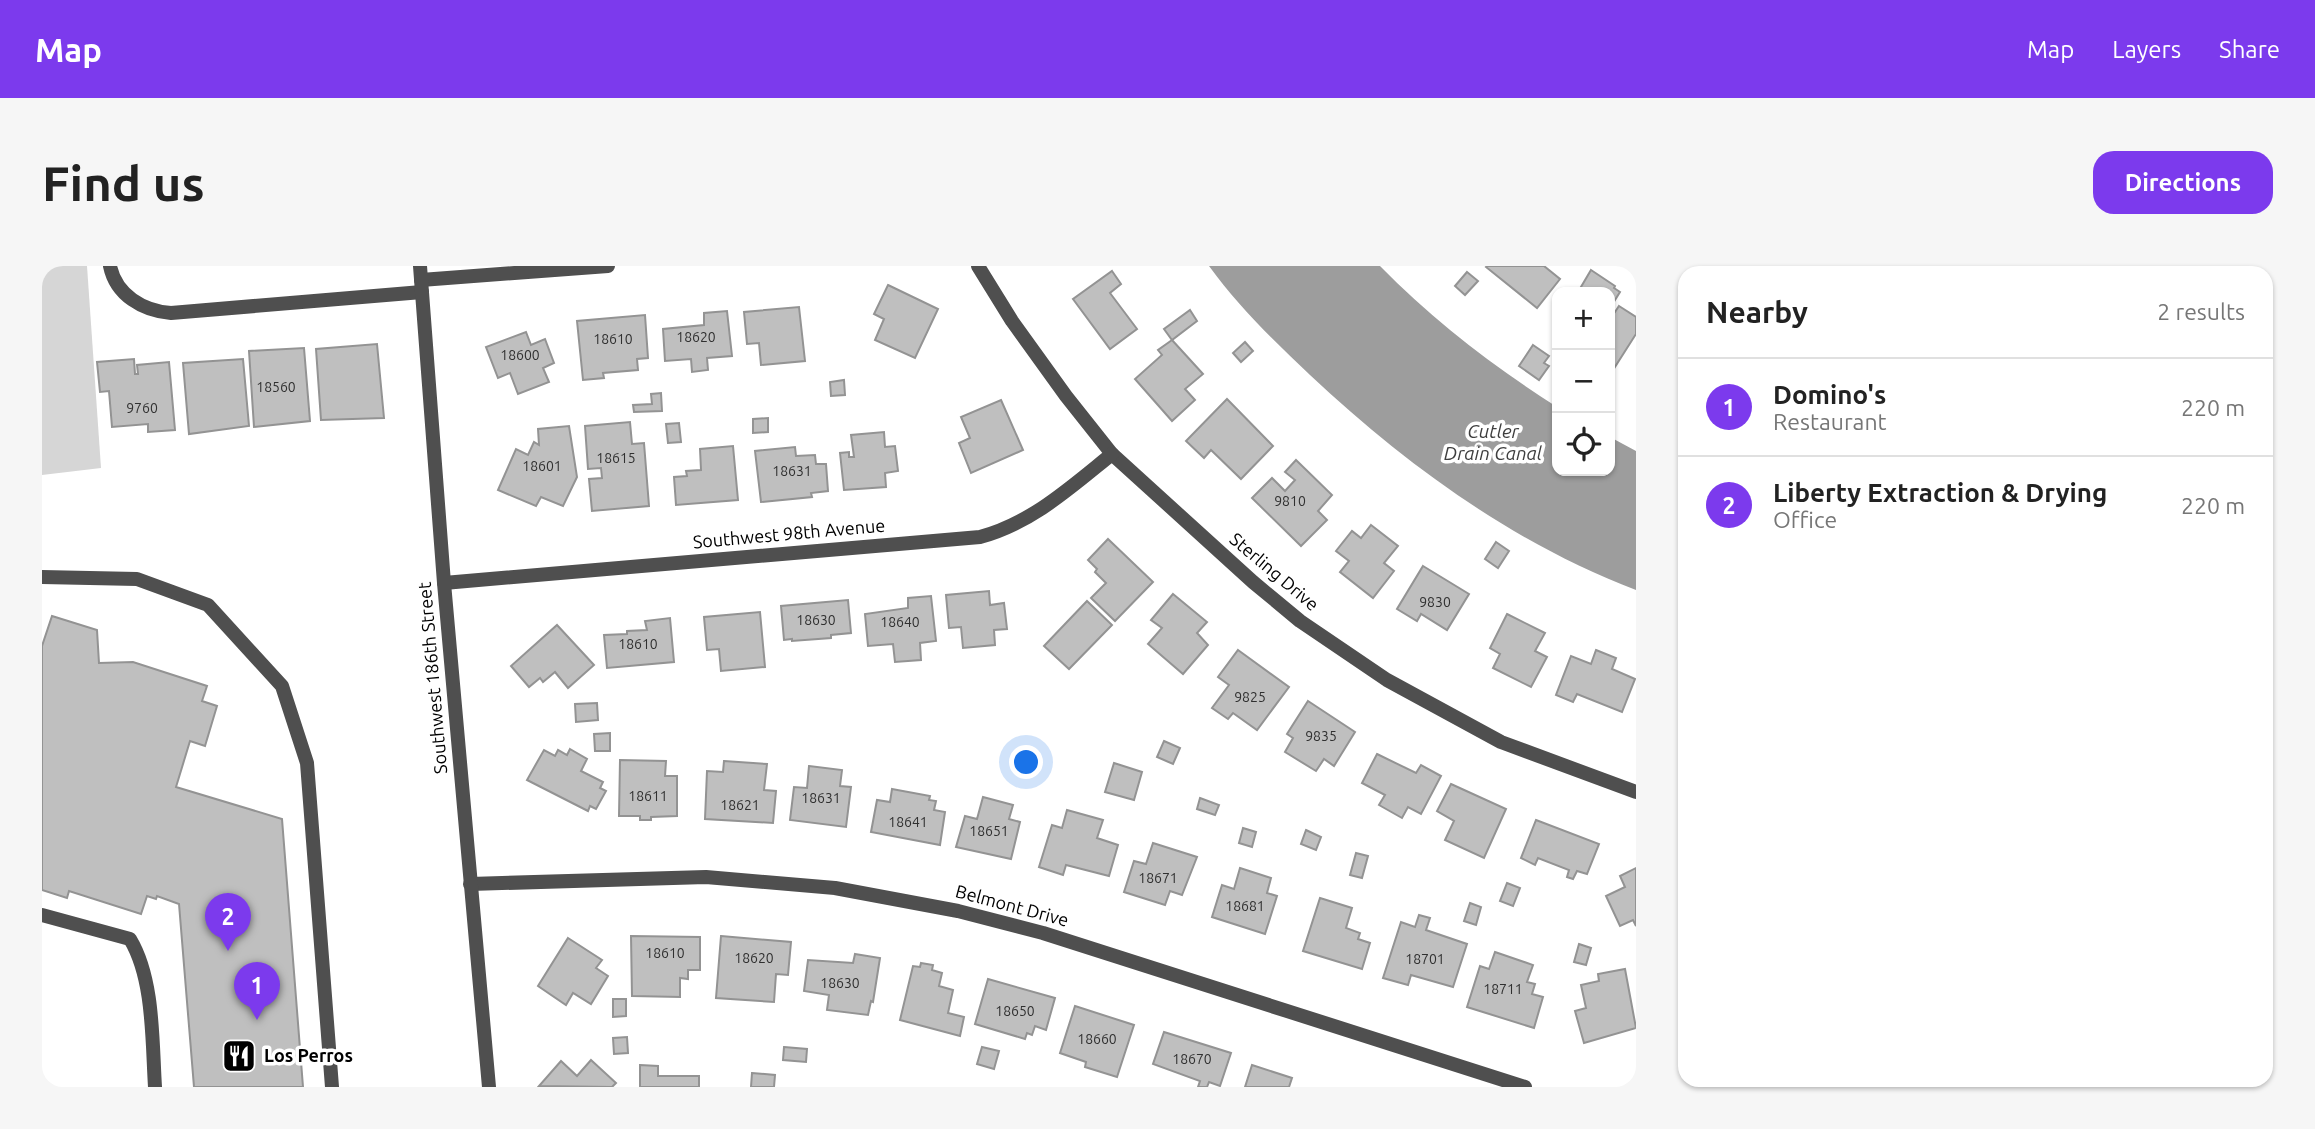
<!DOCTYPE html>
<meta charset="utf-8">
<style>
body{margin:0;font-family:Ubuntu,sans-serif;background:#f6f6f6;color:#222}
.controls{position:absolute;right:21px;top:21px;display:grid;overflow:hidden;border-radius:14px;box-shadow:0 2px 5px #0004}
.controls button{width:63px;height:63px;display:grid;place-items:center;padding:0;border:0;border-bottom:2px solid #e0e0e0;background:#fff;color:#222;font:35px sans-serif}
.you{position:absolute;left:985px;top:497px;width:24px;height:24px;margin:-18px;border:5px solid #fff;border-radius:50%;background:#1a73e8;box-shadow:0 0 0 10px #1a73e833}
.badge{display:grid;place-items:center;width:46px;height:46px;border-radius:50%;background:#7c3aed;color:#fff;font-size:23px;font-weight:700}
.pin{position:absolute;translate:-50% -58px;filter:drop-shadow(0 2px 4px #0008)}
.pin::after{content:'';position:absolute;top:37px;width:24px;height:21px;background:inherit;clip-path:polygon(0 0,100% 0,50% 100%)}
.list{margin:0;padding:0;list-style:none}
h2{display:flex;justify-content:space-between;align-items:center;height:91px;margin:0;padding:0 28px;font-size:30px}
h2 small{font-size:23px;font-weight:400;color:#767676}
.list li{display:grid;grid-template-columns:46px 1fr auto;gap:21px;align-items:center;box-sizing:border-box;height:98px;padding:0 28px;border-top:2px solid #e0e0e0}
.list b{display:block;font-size:26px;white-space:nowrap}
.list p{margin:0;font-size:23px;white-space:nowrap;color:#767676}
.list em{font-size:23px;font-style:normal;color:#767676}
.icon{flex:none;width:38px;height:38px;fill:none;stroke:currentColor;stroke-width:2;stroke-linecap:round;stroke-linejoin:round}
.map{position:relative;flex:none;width:1594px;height:821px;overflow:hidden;border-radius:21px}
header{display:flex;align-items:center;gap:42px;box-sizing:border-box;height:98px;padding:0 35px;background:#7c3aed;color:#fff}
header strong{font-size:33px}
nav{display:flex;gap:38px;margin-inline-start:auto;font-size:24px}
.intro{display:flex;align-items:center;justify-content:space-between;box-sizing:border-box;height:168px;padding:0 42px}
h1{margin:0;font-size:49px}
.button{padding:18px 32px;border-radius:21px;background:#7c3aed;color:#fff;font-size:24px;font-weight:700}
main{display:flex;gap:42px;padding:0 42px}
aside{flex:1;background:#fff;border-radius:21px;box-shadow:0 2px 5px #0004}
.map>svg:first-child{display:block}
.green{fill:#d6d6d6}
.water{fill:#9d9d9d}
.building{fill:#bfbfbf;stroke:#939393;stroke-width:2}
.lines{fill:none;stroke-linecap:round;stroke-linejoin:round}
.service{stroke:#4f4f4f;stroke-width:14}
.minor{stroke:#4f4f4f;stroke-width:14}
.tertiary{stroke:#4f4f4f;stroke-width:14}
.labels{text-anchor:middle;stroke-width:7;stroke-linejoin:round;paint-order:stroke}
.number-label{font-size:14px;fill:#303030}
.street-label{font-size:18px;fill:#000;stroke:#fff}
.poi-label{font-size:18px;font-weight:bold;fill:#000;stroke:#fff;text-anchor:start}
.water-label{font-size:19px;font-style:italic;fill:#3e3e3e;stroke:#fff}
</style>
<header>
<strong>Map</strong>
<nav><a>Map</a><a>Layers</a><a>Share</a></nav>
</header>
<div class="intro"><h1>Find us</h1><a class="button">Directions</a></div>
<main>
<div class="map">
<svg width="1594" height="821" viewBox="0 0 1594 821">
<rect width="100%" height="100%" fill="#fff"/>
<polygon class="green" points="0,0 45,0 59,202 0,209"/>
<path class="water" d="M1167,0h171c54,55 113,100 177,141v64h53v-34l26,14v139c-123,-47 -230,-125 -326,-215 -36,-34 -72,-69 -101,-109z"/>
<g class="building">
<polygon points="1445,0 1502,0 1518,13 1495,42 1444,1"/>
<polygon points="1549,4 1573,20 1572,22 1578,26 1568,42 1568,26 1536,26"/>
<polygon points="1070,5 1079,18 1068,27 1095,63 1068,83 1031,33"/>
<polygon points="1425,6 1436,15 1423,29 1413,20"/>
<polygon points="846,19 896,43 873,92 833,74 842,53 832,48"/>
<polygon points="1577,40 1594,51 1594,68 1571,104 1568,102 1568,43 1573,46"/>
<polygon points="757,41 763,95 719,99 717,77 705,78 702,46"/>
<polygon points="1148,44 1155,55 1130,74 1122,63"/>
<polygon points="685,45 690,90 665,92 666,104 650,106 649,93 623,95 621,63 662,59 662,47"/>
<polygon points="603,49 606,92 595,93 596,104 561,107 562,112 541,114 535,55"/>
<polygon points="484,66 489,79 503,73 512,97 501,102 507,116 476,128 468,107 456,112 444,81"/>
<polygon points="1130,74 1161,108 1143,123 1153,134 1130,155 1093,113 1120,89 1116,84"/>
<polygon points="1203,76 1211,85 1199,96 1191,87"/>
<polygon points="335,78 342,152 279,154 274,83"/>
<polygon points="1491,79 1507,90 1502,97 1507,100 1497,114 1477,100"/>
<polygon points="262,82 268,155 212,161 207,85"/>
<polygon points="92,93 93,108 96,108 95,99 127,96 133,164 106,166 106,158 70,161 67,125 58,126 55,96"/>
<polygon points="201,93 207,160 147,168 141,97"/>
<polygon points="802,114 803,129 789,130 788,116"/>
<polygon points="619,127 620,145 592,146 591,139 610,138 609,128"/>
<polygon points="1185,133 1231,180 1199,213 1169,184 1162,192 1144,175"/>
<polygon points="959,134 981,184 929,207 917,177 928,172 919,151"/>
<polygon points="726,152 726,166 711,167 711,153"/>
<polygon points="588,156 590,178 602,177 607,240 550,245 547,213 560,212 559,202 546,203 543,160"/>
<polygon points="637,157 639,176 626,177 624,158"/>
<polygon points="527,160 535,211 521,240 499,231 494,240 456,224 474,183 486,189 492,176 497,179 496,163"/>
<polygon points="842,166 843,181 853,180 856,205 843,207 844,221 802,224 798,187 807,186 807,191 812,191 809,169"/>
<polygon points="691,180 696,234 634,239 632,211 645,210 644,205 659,204 658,183"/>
<polygon points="753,181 754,190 773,189 774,198 784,198 786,225 769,227 770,231 719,236 713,185"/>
<polygon points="1254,194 1290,229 1276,245 1285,254 1259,280 1210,232 1230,212 1243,225 1253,214 1243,206"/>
<polygon points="1329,259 1356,280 1342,297 1352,305 1331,332 1298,306 1307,295 1294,285 1310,265 1319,272"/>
<polygon points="1066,273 1111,316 1073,355 1049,332 1064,317 1053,306 1055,303 1046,294"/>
<polygon points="1454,276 1467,285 1456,302 1443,293"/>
<polygon points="1381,300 1427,328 1405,364 1379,348 1375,355 1355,343"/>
<polygon points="947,325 948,339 962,337 965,363 952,364 953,379 921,382 919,361 907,362 904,329"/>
<polygon points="1131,328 1165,356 1155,367 1166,379 1141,408 1106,378 1120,362 1109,354"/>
<polygon points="889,330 894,375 878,377 879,394 853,396 851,378 826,380 823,348 866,342 866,332"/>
<polygon points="806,334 809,367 789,369 789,372 750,375 750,373 742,374 739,340"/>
<polygon points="1045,335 1070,359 1027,403 1002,380"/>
<polygon points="718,346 723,401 679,405 677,383 665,384 662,351"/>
<polygon points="1465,348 1503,367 1493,385 1505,391 1489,421 1451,402 1458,388 1448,382"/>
<polygon points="10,350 55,364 57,397 91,396 165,420 160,435 175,440 163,480 148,475 134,521 240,553 261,821 152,821 137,638 115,630 114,633 105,630 99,648 27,625 25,632 0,624 0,380"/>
<polygon points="628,352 632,396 565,402 562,369 585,368 585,365 605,364 603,355"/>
<polygon points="515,359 552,399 526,422 513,406 501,416 498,412 487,421 469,400"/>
<polygon points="1196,384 1247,421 1215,464 1191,447 1186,453 1170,442 1187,419 1176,411"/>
<polygon points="1554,384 1574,392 1570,403 1593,413 1580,446 1535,428 1531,436 1514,429 1529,390 1549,398"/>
<polygon points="1266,435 1313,466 1292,500 1282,493 1274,505 1243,486 1251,472 1245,468"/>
<polygon points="555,437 556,454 534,456 533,438"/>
<polygon points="568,467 568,485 553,485 552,468"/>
<polygon points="1122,475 1138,482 1131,498 1115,491"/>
<polygon points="528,483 545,493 539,505 561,516 558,522 564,525 554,543 548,540 546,545 485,514 502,484 513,490 516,484 525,489"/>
<polygon points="1335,488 1374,507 1379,499 1399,510 1379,548 1366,541 1360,552 1337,539 1343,529 1320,517"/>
<polygon points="578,494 624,495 623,510 635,510 635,550 609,551 609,554 598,554 598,550 577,550"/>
<polygon points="682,495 725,498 722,524 734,525 731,557 663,553 665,505 681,506"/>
<polygon points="1072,497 1100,506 1092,534 1063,526"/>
<polygon points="767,500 800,504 798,520 809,521 804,561 748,554 752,521 765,522"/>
<polygon points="1409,518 1464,543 1442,592 1403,574 1412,555 1395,545"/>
<polygon points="850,523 888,530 887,534 894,535 892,544 903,546 898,579 829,566 835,534 848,536"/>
<polygon points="941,531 971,539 967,553 978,556 969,593 914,581 923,550 935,553"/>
<polygon points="1158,532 1177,539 1173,549 1155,543"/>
<polygon points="1025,544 1061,554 1055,572 1076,579 1067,610 1024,599 1021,609 997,601 1010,559 1020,562"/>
<polygon points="1494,554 1557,578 1545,608 1535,605 1531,613 1525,611 1527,604 1496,592 1493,599 1479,592"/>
<polygon points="1201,562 1214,566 1210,581 1197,577"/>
<polygon points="1264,564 1279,571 1274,584 1259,578"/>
<polygon points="1111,577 1155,591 1140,629 1128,625 1123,639 1082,626 1092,595 1104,598"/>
<polygon points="1314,587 1326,590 1320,612 1308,609"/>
<polygon points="1198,602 1229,612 1225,627 1235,630 1223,668 1170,651 1180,619 1192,623"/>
<polygon points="1594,602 1594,660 1591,654 1578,660 1564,630 1583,621 1578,610"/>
<polygon points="1465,617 1478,622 1471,640 1458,635"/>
<polygon points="1278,632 1310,642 1304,662 1318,667 1316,673 1328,677 1320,703 1261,685"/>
<polygon points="1428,637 1439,641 1434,659 1422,655"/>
<polygon points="1377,649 1388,652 1384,664 1425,678 1411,721 1369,709 1366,719 1341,712 1359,656 1373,661"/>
<polygon points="589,670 658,671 658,704 646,704 646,713 638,712 638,731 590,730"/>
<polygon points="679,670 749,676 746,709 734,708 732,736 674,732"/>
<polygon points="526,672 560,694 554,702 566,710 549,738 531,727 524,739 496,720"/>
<polygon points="1537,678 1549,682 1544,699 1532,696"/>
<polygon points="1453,686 1491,699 1485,716 1493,718 1490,728 1501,731 1492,762 1425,741 1438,700 1447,703"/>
<polygon points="813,688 838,692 831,736 829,735 826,749 785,744 787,729 762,725 766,694 811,697"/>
<polygon points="879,697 891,699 890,704 900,707 897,720 911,724 906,747 922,751 918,770 858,754 871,700 878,701"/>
<polygon points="1583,703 1594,762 1542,777 1533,745 1544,742 1539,719 1557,715 1556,708"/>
<polygon points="946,713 1013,732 1004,764 993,760 990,769 985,767 983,773 933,758"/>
<polygon points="571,733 584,733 584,750 571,751"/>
<polygon points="1033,740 1092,759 1075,811 1043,801 1044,796 1018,787"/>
<polygon points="1122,766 1189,787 1178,820 1167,816 1165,821 1156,821 1158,815 1111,798"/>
<polygon points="585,771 586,787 572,788 571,772"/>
<polygon points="742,781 765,783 764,796 741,794"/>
<polygon points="940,781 957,785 952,803 935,798"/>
<polygon points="549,794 574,817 570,821 497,820 519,795 535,810"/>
<polygon points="598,799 616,800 616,810 657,810 657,821 598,821"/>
<polygon points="1210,799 1250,812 1247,821 1203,821"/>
<polygon points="710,807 733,809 732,821 709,821"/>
</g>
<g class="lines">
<g class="service">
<polyline points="0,311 95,313 166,339 240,420 265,497 290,821"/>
<path d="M0,649l88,24c24,40 22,101 25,148"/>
</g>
<g class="minor">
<path d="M68,0c6,29 33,45 61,47l251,-21"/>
<polyline points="936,0 970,55 1024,130 1070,188 1211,316 1258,355 1345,414 1459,476 1594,526"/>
<polyline points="379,14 566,0"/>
<path d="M402,317l536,-46c52,-14 91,-50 132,-83"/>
<polyline points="428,618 664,611 793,622 916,645 1001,667 1483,821"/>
</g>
<polyline class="tertiary" points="378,0 402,317 447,821"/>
</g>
<defs>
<symbol id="restaurant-square" viewBox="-11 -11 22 22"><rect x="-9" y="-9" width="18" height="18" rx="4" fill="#000" stroke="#fff"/><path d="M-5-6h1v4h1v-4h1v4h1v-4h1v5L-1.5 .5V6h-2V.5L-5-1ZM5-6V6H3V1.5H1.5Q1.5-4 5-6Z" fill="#fff"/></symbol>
</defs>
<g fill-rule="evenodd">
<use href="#restaurant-square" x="178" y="771" width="38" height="38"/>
</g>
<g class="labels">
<g class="number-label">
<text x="654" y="76">18620</text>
<text x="571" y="78">18610</text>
<text x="478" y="94">18600</text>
<text x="234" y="126">18560</text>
<text x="100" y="147">9760</text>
<text x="574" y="197">18615</text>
<text x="500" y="205">18601</text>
<text x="750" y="210">18631</text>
<text x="1248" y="240">9810</text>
<text x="1393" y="341">9830</text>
<text x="774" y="359">18630</text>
<text x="858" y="361">18640</text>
<text x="596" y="383">18610</text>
<text x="1208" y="436">9825</text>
<text x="1279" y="475">9835</text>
<text x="606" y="535">18611</text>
<text x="779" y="537">18631</text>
<text x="698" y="544">18621</text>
<text x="866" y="561">18641</text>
<text x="947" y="570">18651</text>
<text x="1116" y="617">18671</text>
<text x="1203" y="645">18681</text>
<text x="623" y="692">18610</text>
<text x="712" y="697">18620</text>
<text x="1383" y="698">18701</text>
<text x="798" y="722">18630</text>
<text x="1461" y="728">18711</text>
<text x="973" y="750">18650</text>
<text x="1055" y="778">18660</text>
<text x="1150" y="798">18670</text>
</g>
<g class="street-label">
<text transform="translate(747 268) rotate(-5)" y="6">Southwest 98th Avenue</text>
<text transform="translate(1232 306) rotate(40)" y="6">Sterling Drive</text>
<text transform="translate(391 412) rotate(-95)" y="6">Southwest 186th Street</text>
<text transform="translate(970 640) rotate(15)" y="6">Belmont Drive</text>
</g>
<g class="poi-label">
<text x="222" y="796">Los Perros</text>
</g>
<g class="water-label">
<text x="1451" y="172">Cutler<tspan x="1451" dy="22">Drain Canal</tspan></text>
</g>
</g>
</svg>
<div class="controls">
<button>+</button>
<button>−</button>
<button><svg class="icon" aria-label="locate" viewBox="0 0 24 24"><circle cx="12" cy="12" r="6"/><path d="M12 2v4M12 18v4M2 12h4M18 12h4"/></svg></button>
</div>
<div class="you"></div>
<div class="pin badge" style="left:215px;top:754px">1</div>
<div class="pin badge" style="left:186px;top:685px">2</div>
</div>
<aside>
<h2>Nearby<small>2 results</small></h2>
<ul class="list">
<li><span class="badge">1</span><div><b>Domino's</b><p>Restaurant</p></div><em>220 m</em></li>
<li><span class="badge">2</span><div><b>Liberty Extraction &amp; Drying</b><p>Office</p></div><em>220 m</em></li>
</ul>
</aside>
</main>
